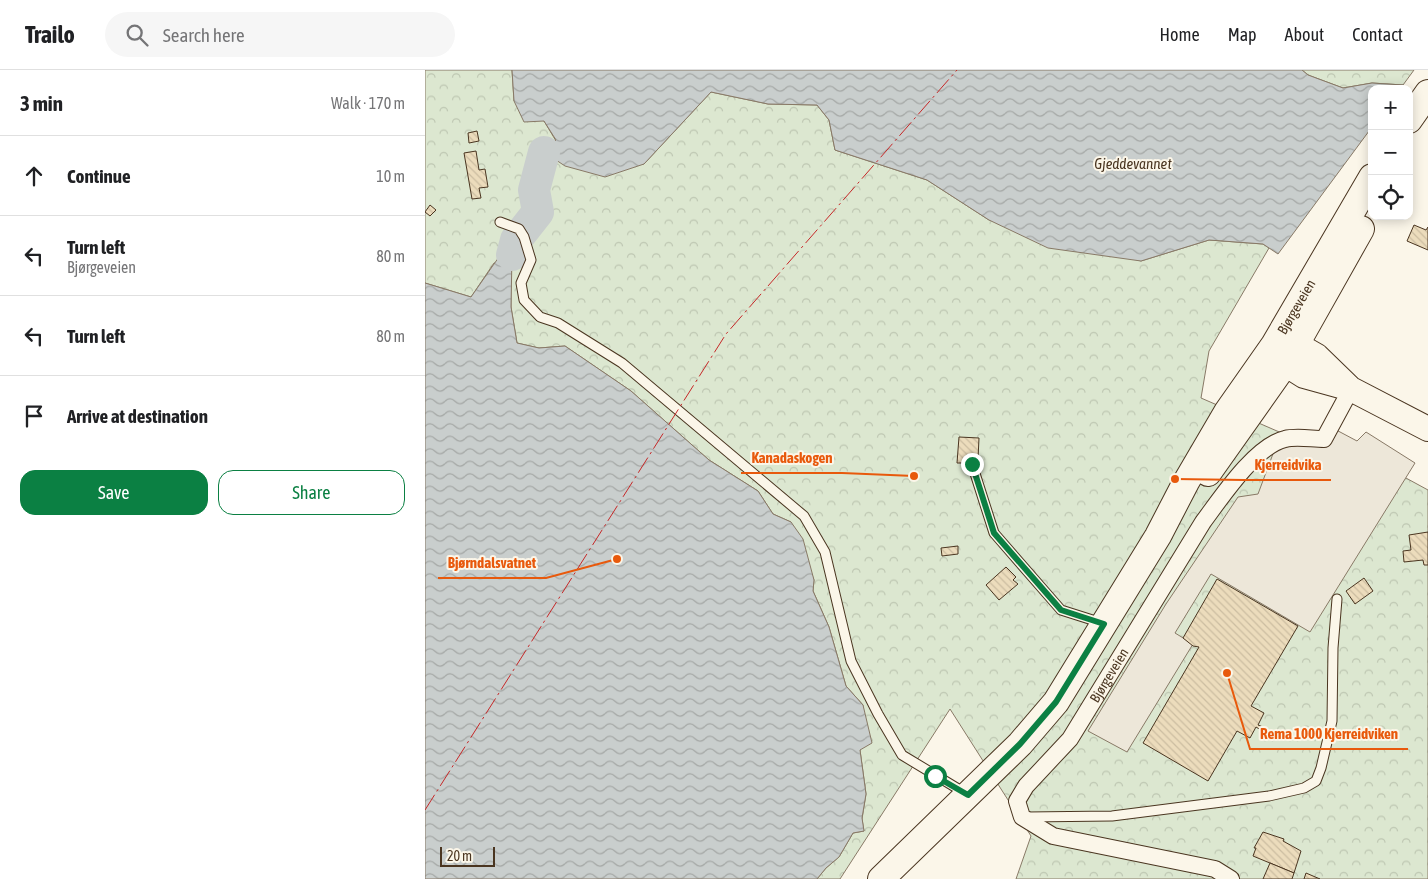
<!DOCTYPE html>
<meta charset="utf-8">
<style>
body{margin:0;font-family:"Asap Condensed",sans-serif;background:#f6f6f6;color:#202124}
.controls{position:absolute;right:15px;top:15px;display:grid;overflow:hidden;border-radius:10px;box-shadow:0 2px 12px #0003}
.controls button{width:45px;height:45px;display:grid;place-items:center;padding:0;border:0;border-bottom:1px solid #e0e0e0;background:#fff;color:#202124;font:25px sans-serif}
.scale{position:absolute;left:15px;bottom:12px;width:55px;box-sizing:border-box;padding-left:5px;border:2px solid #4a3520;border-top:0;font-size:14px;line-height:18px;white-space:nowrap;color:#4a3520;-webkit-text-stroke:4px #fbf6e9;paint-order:stroke}
.stop{position:absolute;width:15px;height:15px;margin:-11px;border:4px solid #0b8043;border-radius:50%;background:#fff}
.stop.end{background:#0b8043;border-color:#fff;box-shadow:0 1px 5px #0008}
.list{margin:0;padding:0;list-style:none}
h2{display:flex;justify-content:space-between;align-items:center;height:65px;margin:0;padding:0 20px;font-size:21px}
h2 small{font-size:16px;font-weight:400;color:#757577}
.list li{display:grid;grid-template-columns:32px 1fr auto;gap:15px;align-items:center;box-sizing:border-box;height:80px;padding:0 20px;border-top:1px solid #e0e0e0}
.list b{display:block;font-size:19px;white-space:nowrap}
.list p{margin:0;font-size:16px;white-space:nowrap;color:#757577}
.list em{font-size:16px;font-style:normal;color:#757577}
.actions{display:flex;gap:10px;padding:15px 20px}
.actions a{flex:1;padding:11px 0;border:1px solid #0b8043;border-radius:15px;text-align:center;font-size:18px;color:#0b8043}
.actions .main{background:#0b8043;color:#fff}
.icon{flex:none;width:28px;height:28px;fill:none;stroke:currentColor;stroke-width:2;stroke-linecap:round;stroke-linejoin:round}
.map{position:relative;flex:none;width:1003px;height:809px;overflow:hidden}
header{display:flex;align-items:center;gap:30px;box-sizing:border-box;height:70px;padding:0 25px;background:#fff;border-bottom:1px solid #e0e0e0}
header strong{font-size:24px}
nav{display:flex;gap:28px;margin-inline-start:auto;font-size:18px}
.search{width:350px;height:45px;background:#f6f6f6;display:flex;align-items:center;gap:12px;box-sizing:border-box;padding:0 18px;border-radius:28px;color:#757577;font-size:19px}
main{display:flex}
aside{flex:1;background:#fff}
.map>svg:first-child{display:block}
.forest{fill:url(#forest-crowns);stroke:#887966}
.parking{fill:#ede7d9;stroke:#887966}
.water{fill:url(#water-waves);stroke:#887966}
.lines{fill:none;stroke-linecap:round;stroke-linejoin:round}
.river{stroke:#c9cecd;stroke-width:32}
.building{fill:url(#building-back-hatch);stroke:#4a3520}
.lane-casing{stroke:#4a3520;stroke-width:11}
.street-casing{stroke:#4a3520;stroke-width:18}
.secondary-casing{stroke:#4a3520;stroke-width:26}
.primary-casing{stroke:#4a3520;stroke-width:28}
.lane{stroke:#fbf6e9;stroke-width:9}
.street{stroke:#fbf6e9;stroke-width:16}
.secondary{stroke:#fbf6e9;stroke-width:24}
.primary{stroke:#fbf6e9;stroke-width:26}
.power{stroke:#c62828;stroke-width:1;stroke-dasharray:18 4 2.5 4;stroke-linecap:butt}
.route{stroke:#0b8043;stroke-width:6}
.labels{text-anchor:middle;stroke-width:4;stroke-linejoin:round;paint-order:stroke}
.street-label{font-size:14px;fill:#4a3520;stroke:#fbf6e9}
.water-label{font-size:15px;font-style:italic;fill:#4a3520;stroke:#fbf6e9}
.leader{fill:none;stroke:#e8590c;stroke-width:2}
.callout-dot{fill:#e8590c;stroke:#fbf6e9;stroke-width:2}
.callout-label{font-size:15px;text-anchor:middle;font-weight:bold;fill:#e8590c;stroke:#fbf6e9;stroke-width:4;stroke-linejoin:round;paint-order:stroke}
</style>
<header>
<strong>Trailo</strong>
<div class="search"><svg class="icon" aria-label="search" viewBox="0 0 24 24"><circle cx="10" cy="10" r="6"/><path d="M15 15l6 6"/></svg>Search here</div>
<nav><a>Home</a><a>Map</a><a>About</a><a>Contact</a></nav>
</header>
<main>
<aside>
<h2>3 min<small>Walk · 170 m</small></h2>
<ul class="list">
<li><svg class="icon" aria-label="ahead" viewBox="0 0 24 24"><path d="M12 20V5M6 11l6-6 6 6"/></svg><div><b>Continue</b></div><em>10 m</em></li>
<li><svg class="icon" aria-label="left" viewBox="0 0 24 24"><path d="M17 20v-9H6M10 6l-5 5 5 5"/></svg><div><b>Turn left</b><p>Bjørgeveien</p></div><em>80 m</em></li>
<li><svg class="icon" aria-label="left" viewBox="0 0 24 24"><path d="M17 20v-9H6M10 6l-5 5 5 5"/></svg><div><b>Turn left</b></div><em>80 m</em></li>
<li><svg class="icon" aria-label="arrive" viewBox="0 0 24 24"><path d="M6 21V4h12l-3 4 3 4H6"/></svg><div><b>Arrive at destination</b></div></li>
</ul>
<div class="actions"><a class="main">Save</a><a>Share</a></div>
</aside>
<div class="map">
<svg width="1003" height="809" viewBox="0 0 1003 809">
<defs>
<pattern id="forest-crowns" width="20" height="18" patternUnits="userSpaceOnUse" patternTransform="scale(1.25)"><rect width="20" height="18" fill="#dce7d0"/><path d="M2 6a3 3 0 1 1 6 0M12 15a3 3 0 1 1 6 0" fill="none" stroke="#bec7b2"/></pattern>
<pattern id="water-waves" width="16" height="10" patternUnits="userSpaceOnUse" patternTransform="scale(1.25)"><rect width="16" height="10" fill="#c9cecd"/><path d="M0 5q4-4 8 0t8 0" fill="none" stroke="#a5a8a6"/></pattern>
<pattern id="building-back-hatch" width="6" height="6" patternUnits="userSpaceOnUse" patternTransform="scale(1.25)"><rect width="6" height="6" fill="#ecdcbc"/><path d="M-1 5l2 2M0 0l6 6M5-1l2 2" fill="none" stroke="#ccbda1"/></pattern>
</defs>
<rect width="100%" height="100%" fill="#fbf6e9"/>
<g class="forest">
<polygon points="0,0 87,0 89,31 119,51 131,71 120,82 219,94 286,22 343,34 392,35 404,50 410,80 502,110 564,150 716,191 784,170 838,174 844,178 784,281 776,328 898,381 946,389 1003,420 1003,809 591,809 606,766 525,639 415,809 392,809 401,798 414,787 428,763 439,761 437,749 441,724 435,680 438,635 421,616 404,557 388,521 389,510 366,452 348,444 333,421 284,390 206,321 140,276 114,278 92,273 86,237 86,191 69,193 46,227 0,213"/>
<polygon points="877,0 989,0 978,15 947,13 918,18 883,5"/>
</g>
<polygon class="parking" points="900,354 932,371 941,362 990,393 885,562 786,504 750,563 768,574 702,682 663,661 741,534 813,427 833,424 852,373 888,366"/>
<g class="water">
<polygon points="87,0 877,0 883,5 918,18 947,13 978,15 975,19 947,19 947,57 853,184 838,174 784,170 716,191 623,178 564,150 502,110 410,80 404,50 392,35 343,34 286,22 219,94 180,107 140,96 119,82 131,70 119,51 99,52 89,31"/>
<polygon points="76,184 87,185 86,237 92,273 114,278 140,276 206,321 284,390 333,421 348,444 366,452 378,469 389,510 388,521 404,557 421,616 438,635 447,673 435,680 441,724 437,748 439,761 428,763 414,787 401,798 392,809 0,809 0,213 46,227"/>
</g>
<g class="lines">
<polyline class="river" points="87,185 91,170 113,142 109,120 119,82"/>
</g>
<g class="building">
<polygon points="52,61 54,71 44,73 43,63"/>
<polygon points="51,81 54,100 60,99 63,117 54,118 56,128 47,129 39,83"/>
<polygon points="5,135 11,140 5,146 0,142"/>
<polygon points="989,155 1001,160 1003,157 1003,180 982,171"/>
<polygon points="534,367 554,368 553,389 541,388 540,393 532,393"/>
<polygon points="1003,462 1003,495 999,495 998,490 979,492 978,481 986,480 984,465"/>
<polygon points="533,476 533,484 517,486 516,478"/>
<polygon points="581,497 591,507 588,510 593,514 574,530 561,515"/>
<polygon points="939,508 948,521 930,534 921,521"/>
<polygon points="792,509 873,556 826,636 839,643 833,655 838,657 836,660 831,657 825,668 812,661 783,711 718,673 774,577 768,576 758,568"/>
<polygon points="838,762 859,769 858,771 876,781 869,803 828,786 831,778 829,778"/>
<polygon points="845,793 869,803 867,809 838,809"/>
<polygon points="881,803 895,809 879,809"/>
</g>
<g class="lines">
<defs>
<g id="lane">
<polyline points="75,152 94,159 99,167 106,190 96,213 99,230 115,247 133,253 197,293 379,446 400,482 426,591 453,644 477,685 540,723"/>
<polyline points="547,394 569,463 636,540 677,553"/>
<polyline points="602,747 687,746 844,726 879,718 891,711 896,698 907,651 908,578 912,529"/>
</g>
<g id="street">
<path id="s1" d="M806,809l-16,-10 -162,-33 -31,-19 -5,-16 9,-15 44,-47 133,-217c18,-24 52,-76 82,-83 11,-3 27,0 39,0l27,-50"/>
</g>
<polyline id="secondary" points="926,319 879,306 860,294 849,275 871,274 892,286 926,319 1003,359"/>
<g id="primary">
<polyline points="984,50 1003,23"/>
<polyline points="783,403 860,294 936,159"/>
<path id="s2" d="M456,809l139,-135 36,-42 102,-166 28,-54 41,-70 47,-67 98,-168"/>
</g>
</defs>
<use href="#lane" class="lane-casing"/>
<use href="#street" class="street-casing"/>
<use href="#secondary" class="secondary-casing"/>
<use href="#primary" class="primary-casing"/>
<use href="#lane" class="lane"/>
<use href="#street" class="street"/>
<use href="#secondary" class="secondary"/>
<use href="#primary" class="primary"/>
<polyline class="power" points="0,740 301,264 532,0"/>
</g>
<g class="lines">
<polyline class="route" points="510,706 543,725 595,674 631,632 679,554 636,540 569,463 547,394"/>
</g>
<g class="labels">
<g class="street-label">
<text dy="5" stroke="none"><textPath href="#s2" startOffset="712">Bjørgeveien</textPath></text>
<text dy="5" stroke="none"><textPath href="#s1" startOffset="394">Bjørgeveien</textPath></text>
</g>
<g class="water-label">
<text x="708" y="99">Gjeddevannet</text>
</g>
</g>
<path class="leader" d="M489 406L417 403H316M750 409L819 410H906M192 489L121 508H13M802 603L825 679H983"/>
<g class="callout-dot">
<circle cx="489" cy="406" r="5"/>
<circle cx="750" cy="409" r="5"/>
<circle cx="192" cy="489" r="5"/>
<circle cx="802" cy="603" r="5"/>
</g>
<g class="callout-label">
<text x="367" y="393">Kanadaskogen</text>
<text x="863" y="400">Kjerreidvika</text>
<text x="67" y="498">Bjørndalsvatnet</text>
<text x="904" y="669">Rema 1000 Kjerreidviken</text>
</g>
</svg>
<div class="controls">
<button>+</button>
<button>−</button>
<button><svg class="icon" aria-label="locate" viewBox="0 0 24 24"><circle cx="12" cy="12" r="6"/><path d="M12 2v4M12 18v4M2 12h4M18 12h4"/></svg></button>
</div>
<div class="scale">20 m</div>
<div class="stop" style="left:510px;top:706px"></div>
<div class="stop end" style="left:547px;top:394px"></div>
</div>
</main>
